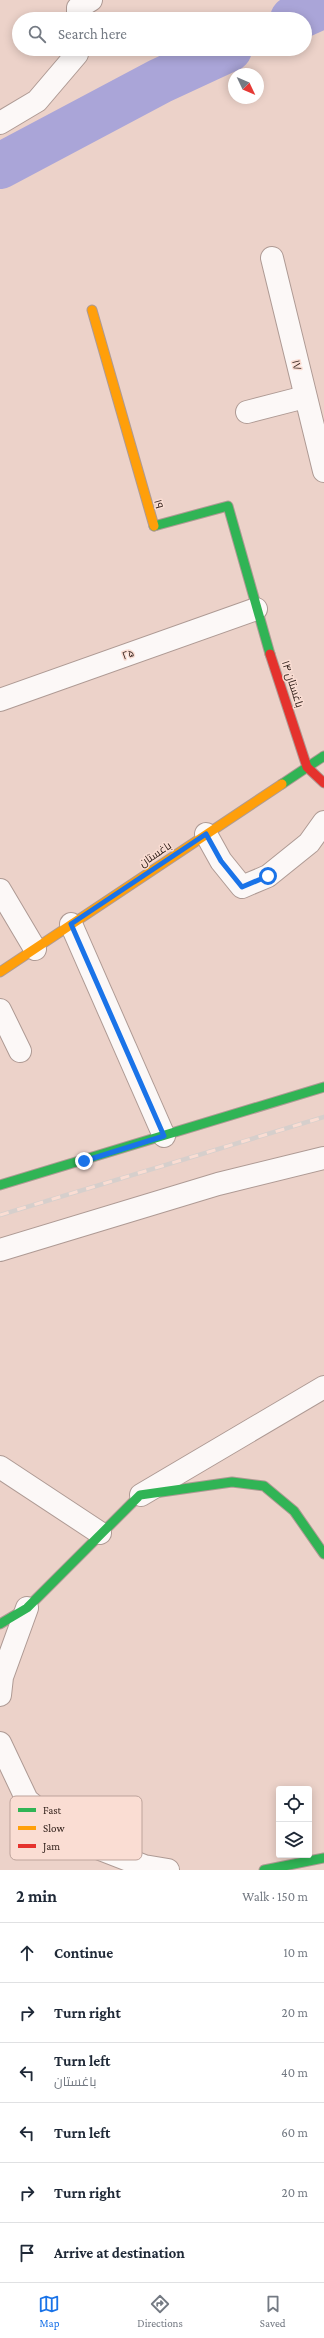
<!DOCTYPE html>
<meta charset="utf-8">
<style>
body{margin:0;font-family:"Crimson Pro",Cairo,serif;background:#f6f6f7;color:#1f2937}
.controls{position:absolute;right:12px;bottom:12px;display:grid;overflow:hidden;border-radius:4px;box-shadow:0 2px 10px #0003}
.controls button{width:36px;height:36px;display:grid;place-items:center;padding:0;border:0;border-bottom:1px solid #e0e1e3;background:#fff;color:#1f2937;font:20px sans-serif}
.compass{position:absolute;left:228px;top:68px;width:36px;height:36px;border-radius:50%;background:#fff;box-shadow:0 2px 10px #0003;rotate:134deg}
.stop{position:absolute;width:12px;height:12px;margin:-9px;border:3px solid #1a73e8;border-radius:50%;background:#fff}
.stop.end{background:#1a73e8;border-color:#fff;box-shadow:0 1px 4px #0008}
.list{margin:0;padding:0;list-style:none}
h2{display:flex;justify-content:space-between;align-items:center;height:52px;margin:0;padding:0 16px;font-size:17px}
h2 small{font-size:13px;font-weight:400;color:#747a83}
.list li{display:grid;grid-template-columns:26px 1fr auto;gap:12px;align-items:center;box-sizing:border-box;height:60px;padding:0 16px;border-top:1px solid #e0e1e3}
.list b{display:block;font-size:15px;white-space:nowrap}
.list p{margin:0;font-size:13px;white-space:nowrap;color:#747a83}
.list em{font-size:13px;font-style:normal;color:#747a83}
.icon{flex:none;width:22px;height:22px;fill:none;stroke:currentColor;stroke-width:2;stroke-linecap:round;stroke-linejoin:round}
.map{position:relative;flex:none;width:324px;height:1870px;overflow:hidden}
.search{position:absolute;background:#fff;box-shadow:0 2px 10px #0003;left:12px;right:12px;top:12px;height:44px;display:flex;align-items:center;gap:10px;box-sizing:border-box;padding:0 14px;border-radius:22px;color:#747a83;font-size:15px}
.sheet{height:412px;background:#fff}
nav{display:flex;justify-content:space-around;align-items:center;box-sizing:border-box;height:56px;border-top:1px solid #e0e1e3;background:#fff;font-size:11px;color:#747a83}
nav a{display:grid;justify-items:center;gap:2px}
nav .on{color:#1a73e8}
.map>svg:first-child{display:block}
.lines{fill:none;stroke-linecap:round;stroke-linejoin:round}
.river{stroke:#aaa5d8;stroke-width:46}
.street-casing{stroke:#ae9a94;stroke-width:24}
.fast-casing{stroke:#ae9a94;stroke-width:11}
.slow-casing{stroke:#ae9a94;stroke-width:11}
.jam-casing{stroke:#ae9a94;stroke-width:11}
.street{stroke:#fcf8f7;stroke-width:22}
.fast{stroke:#30b455;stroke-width:9}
.slow{stroke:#ff9f0a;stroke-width:9}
.jam{stroke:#e5322d;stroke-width:9}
.rail-casing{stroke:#d6cfcc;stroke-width:4.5}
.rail{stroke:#faddd3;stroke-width:3;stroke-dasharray:9;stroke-linecap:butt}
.route{stroke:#1a73e8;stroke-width:5}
.labels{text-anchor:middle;stroke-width:3;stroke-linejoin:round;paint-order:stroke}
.street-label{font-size:11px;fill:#2e1d17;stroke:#faddd3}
.key{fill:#faddd3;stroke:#bda39b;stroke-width:1}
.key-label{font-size:11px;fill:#2e1d17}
</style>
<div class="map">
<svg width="324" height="1870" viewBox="0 0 324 1870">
<rect width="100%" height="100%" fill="#ecd2c9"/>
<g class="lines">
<g class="river">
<polyline points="293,19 324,5"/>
<polyline points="0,166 160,81 229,49"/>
</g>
<defs>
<g id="street">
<polyline points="78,19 78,8 91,0"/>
<polyline points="0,123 37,101 77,54 78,49"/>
<polyline points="272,258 324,471"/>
<polyline points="247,412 305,397"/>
<polyline points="0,700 256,609"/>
<polyline points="206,834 221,861 242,887 268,876 309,843 324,822"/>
<polyline points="0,890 35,949"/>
<polyline points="71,924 164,1136"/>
<polyline points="0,1010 20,1051"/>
<polyline points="0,1250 218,1184 324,1158"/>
<polyline points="0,1467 100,1533"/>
<polyline points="141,1495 324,1387"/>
<polyline points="0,1695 2,1677 27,1608"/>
<polyline points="0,1743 27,1800 56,1824 95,1847 144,1866 168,1870"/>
</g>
<g id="fast">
<polyline points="154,526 228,506 270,654"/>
<polyline points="282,784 324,756"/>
<polyline points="0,1185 324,1087"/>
<polyline points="0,1624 27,1608 140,1495 232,1482 264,1486 294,1511 324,1554"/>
<polyline points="264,1870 324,1858"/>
</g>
<g id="slow">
<polyline points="92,310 154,526"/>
<polyline points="0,972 282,784"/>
</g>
<polyline id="jam" points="270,654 307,767 324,783"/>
</defs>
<use href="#street" class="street-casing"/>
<use href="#fast" class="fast-casing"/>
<use href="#slow" class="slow-casing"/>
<use href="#jam" class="jam-casing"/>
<use href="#street" class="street"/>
<use href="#fast" class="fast"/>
<use href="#slow" class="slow"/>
<use href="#jam" class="jam"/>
<defs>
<polyline id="rail" points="0,1215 324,1117"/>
</defs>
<use href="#rail" class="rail-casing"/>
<use href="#rail" class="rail"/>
</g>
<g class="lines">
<polyline class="route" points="84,1161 164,1136 71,924 206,834 221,861 242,887 268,876"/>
</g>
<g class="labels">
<g class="street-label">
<text transform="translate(297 365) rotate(76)" y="4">۱۷</text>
<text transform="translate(159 504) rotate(74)" y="4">۱۹</text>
<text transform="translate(128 654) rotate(-20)" y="4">۲۵</text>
<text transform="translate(293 684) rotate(72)" y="4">باغستان ۱۴</text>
<text transform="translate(155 854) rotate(-34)" y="4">باغستان</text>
</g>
</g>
<rect x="10" y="1796" width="132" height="64" rx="6" class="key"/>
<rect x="18" y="1808" width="18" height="4" fill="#30b455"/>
<rect x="18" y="1826" width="18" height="4" fill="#ff9f0a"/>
<rect x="18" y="1844" width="18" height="4" fill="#e5322d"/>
<g class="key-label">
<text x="43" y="1814">Fast</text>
<text x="43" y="1832">Slow</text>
<text x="43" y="1850">Jam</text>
</g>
</svg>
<div class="controls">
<button><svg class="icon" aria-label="locate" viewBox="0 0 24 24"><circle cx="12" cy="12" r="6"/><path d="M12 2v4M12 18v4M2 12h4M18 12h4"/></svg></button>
<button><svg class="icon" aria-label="layers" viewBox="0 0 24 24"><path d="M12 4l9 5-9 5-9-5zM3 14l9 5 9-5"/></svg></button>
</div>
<svg class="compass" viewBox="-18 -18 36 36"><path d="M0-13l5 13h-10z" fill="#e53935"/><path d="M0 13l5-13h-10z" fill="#747a83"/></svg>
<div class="stop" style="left:268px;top:876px"></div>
<div class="stop end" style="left:84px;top:1161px"></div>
<div class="search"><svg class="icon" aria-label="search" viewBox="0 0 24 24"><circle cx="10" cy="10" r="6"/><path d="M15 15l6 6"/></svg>Search here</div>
</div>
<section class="sheet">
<h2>2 min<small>Walk · 150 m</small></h2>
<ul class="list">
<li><svg class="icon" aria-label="ahead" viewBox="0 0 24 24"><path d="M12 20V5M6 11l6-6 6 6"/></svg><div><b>Continue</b></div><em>10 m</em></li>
<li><svg class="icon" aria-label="right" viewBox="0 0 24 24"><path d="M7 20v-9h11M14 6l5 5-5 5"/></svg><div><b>Turn right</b></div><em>20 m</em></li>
<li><svg class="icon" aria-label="left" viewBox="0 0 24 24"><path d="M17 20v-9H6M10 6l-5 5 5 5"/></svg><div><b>Turn left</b><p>باغستان</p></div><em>40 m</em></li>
<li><svg class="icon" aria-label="left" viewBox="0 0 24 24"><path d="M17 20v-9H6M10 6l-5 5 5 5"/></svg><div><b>Turn left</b></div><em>60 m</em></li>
<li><svg class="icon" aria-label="right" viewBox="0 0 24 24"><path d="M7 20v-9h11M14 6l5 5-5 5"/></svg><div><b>Turn right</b></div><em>20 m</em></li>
<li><svg class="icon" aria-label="arrive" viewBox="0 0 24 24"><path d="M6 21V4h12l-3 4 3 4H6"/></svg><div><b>Arrive at destination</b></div></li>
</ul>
</section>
<nav>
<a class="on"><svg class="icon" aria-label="map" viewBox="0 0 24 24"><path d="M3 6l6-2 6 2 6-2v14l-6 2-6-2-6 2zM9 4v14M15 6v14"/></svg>Map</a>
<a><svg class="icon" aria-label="directions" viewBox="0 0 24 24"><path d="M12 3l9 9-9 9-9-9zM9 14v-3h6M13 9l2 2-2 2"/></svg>Directions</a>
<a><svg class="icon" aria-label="saved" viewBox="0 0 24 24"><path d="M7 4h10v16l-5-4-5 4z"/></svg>Saved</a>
</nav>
